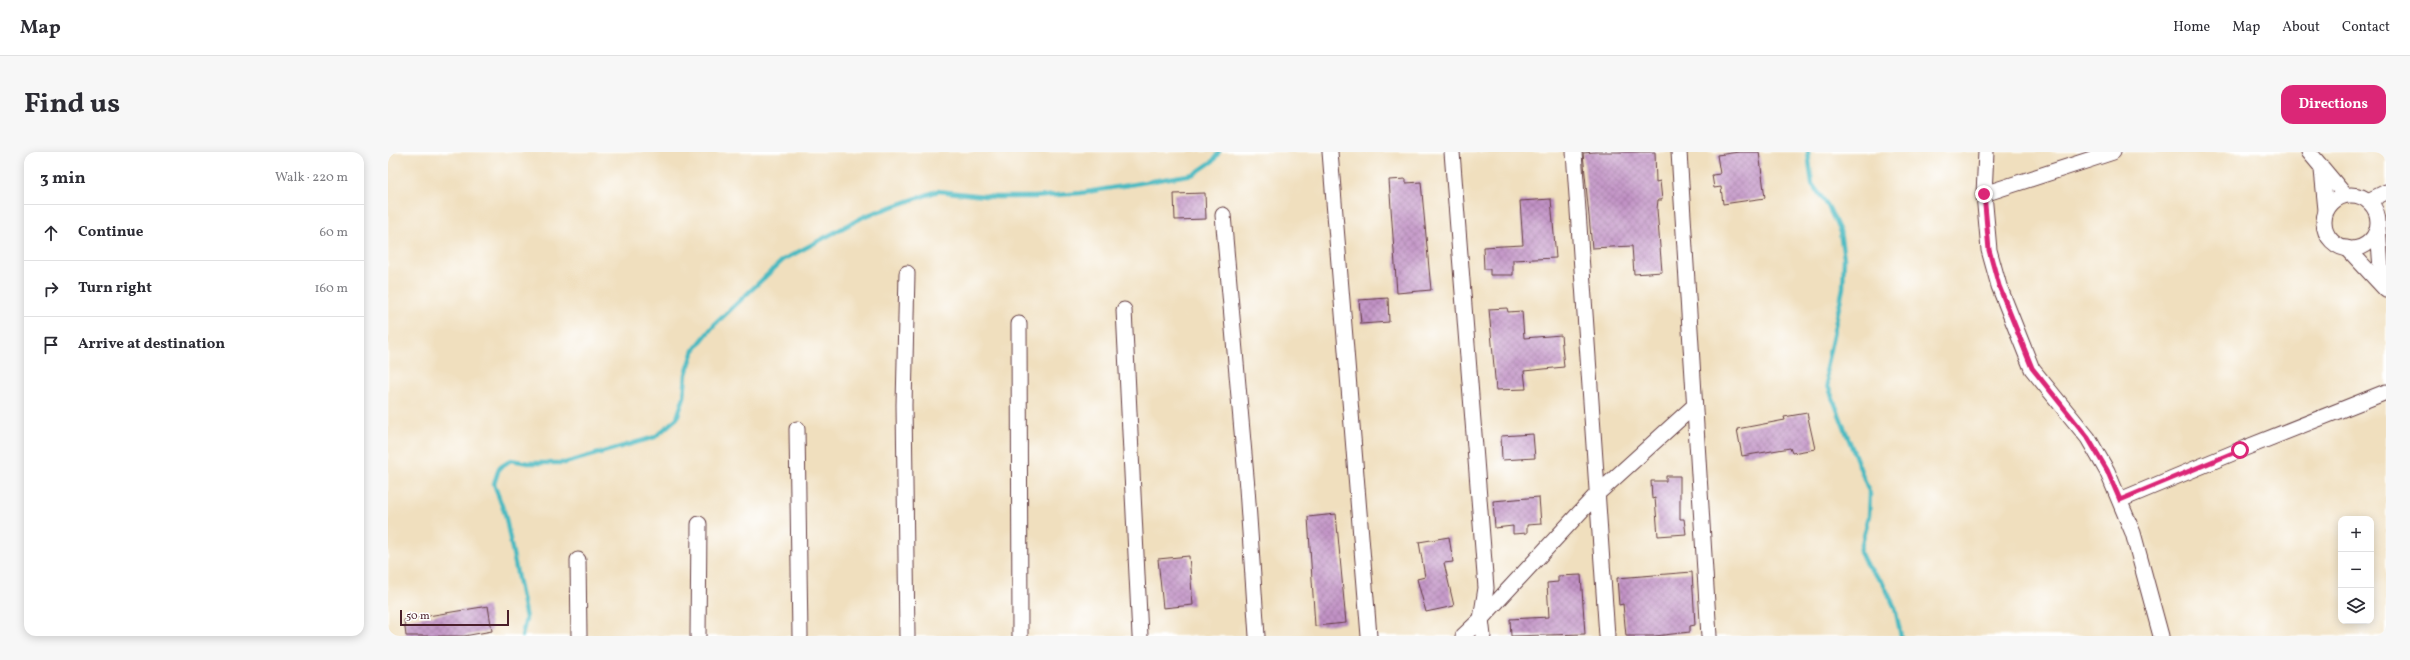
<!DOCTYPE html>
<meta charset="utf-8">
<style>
body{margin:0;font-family:Vollkorn,serif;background:#f7f7f7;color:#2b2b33}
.controls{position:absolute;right:12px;bottom:12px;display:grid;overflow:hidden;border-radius:8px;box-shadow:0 2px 10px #0003}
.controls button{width:36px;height:36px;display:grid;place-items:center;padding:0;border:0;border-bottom:1px solid #e1e1e2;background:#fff;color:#2b2b33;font:20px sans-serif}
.scale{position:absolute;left:12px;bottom:10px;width:109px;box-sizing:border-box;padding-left:4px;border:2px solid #4a1f2b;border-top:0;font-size:11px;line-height:14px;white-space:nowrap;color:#4a1f2b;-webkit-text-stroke:3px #fff;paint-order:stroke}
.stop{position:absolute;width:12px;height:12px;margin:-9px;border:3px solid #db2777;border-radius:50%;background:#fff}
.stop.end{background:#db2777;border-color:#fff;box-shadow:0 1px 4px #0008}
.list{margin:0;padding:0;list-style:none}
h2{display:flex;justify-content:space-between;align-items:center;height:52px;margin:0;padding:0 16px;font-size:17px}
h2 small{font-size:13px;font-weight:400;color:#7c7c81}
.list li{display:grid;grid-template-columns:26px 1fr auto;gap:12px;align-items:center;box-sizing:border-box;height:56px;padding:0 16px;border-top:1px solid #e1e1e2}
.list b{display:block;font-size:15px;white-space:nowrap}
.list em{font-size:13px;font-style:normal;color:#7c7c81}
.icon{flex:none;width:22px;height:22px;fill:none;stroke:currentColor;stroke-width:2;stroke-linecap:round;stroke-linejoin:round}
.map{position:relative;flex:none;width:1998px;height:484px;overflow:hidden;border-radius:12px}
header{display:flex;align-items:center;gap:24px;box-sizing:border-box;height:56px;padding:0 20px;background:#fff;border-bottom:1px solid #e1e1e2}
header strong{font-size:19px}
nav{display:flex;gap:22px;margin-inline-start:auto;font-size:14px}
.intro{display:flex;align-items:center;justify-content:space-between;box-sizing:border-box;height:96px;padding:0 24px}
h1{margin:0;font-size:28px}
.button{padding:10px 18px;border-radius:12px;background:#db2777;color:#fff;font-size:14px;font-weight:700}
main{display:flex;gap:24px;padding:0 24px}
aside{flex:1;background:#fff;border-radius:12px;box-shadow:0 2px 10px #0003}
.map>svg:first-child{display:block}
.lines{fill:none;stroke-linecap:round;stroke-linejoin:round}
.stream{stroke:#4bbac1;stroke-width:4.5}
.building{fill:url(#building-cross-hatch)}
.minor-casing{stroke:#633c41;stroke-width:17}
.minor{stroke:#fff;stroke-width:15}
.route{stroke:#db2777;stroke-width:5}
</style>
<header>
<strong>Map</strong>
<nav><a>Home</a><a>Map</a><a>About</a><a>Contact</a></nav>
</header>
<div class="intro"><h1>Find us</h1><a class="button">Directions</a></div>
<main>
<aside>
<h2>3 min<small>Walk · 220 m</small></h2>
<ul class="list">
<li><svg class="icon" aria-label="ahead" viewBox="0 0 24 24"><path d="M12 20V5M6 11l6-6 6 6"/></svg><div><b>Continue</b></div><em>60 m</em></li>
<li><svg class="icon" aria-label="right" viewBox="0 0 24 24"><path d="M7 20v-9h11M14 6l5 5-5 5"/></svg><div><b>Turn right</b></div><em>160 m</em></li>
<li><svg class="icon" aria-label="arrive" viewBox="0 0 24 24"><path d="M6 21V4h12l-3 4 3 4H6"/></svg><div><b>Arrive at destination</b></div></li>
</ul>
</aside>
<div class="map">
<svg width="1998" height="484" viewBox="0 0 1998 484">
<defs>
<pattern id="building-cross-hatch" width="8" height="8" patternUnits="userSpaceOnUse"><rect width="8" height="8" fill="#c192c5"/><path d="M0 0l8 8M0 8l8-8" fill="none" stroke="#9f77a0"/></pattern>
</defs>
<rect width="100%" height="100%" fill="#fff"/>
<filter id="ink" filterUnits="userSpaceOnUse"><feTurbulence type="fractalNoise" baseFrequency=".025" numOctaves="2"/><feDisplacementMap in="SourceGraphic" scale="8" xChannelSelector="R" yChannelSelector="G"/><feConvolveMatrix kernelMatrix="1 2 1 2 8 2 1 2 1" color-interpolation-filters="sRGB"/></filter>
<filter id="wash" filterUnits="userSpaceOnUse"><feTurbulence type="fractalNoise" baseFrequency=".012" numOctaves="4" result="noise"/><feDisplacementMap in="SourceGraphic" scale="16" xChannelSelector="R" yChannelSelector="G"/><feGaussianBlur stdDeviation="0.9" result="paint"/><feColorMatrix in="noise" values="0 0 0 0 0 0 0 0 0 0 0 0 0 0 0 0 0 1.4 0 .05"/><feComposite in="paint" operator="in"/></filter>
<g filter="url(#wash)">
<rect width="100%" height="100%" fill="#f0dfbe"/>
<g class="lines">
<g class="stream">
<polyline points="1420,0 1424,32 1440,54 1452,80 1456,106 1455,136 1438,216 1440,234 1482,342 1481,364 1472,400 1478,412 1495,431 1507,456 1513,484"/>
<polyline points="134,484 138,466 117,362 106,332 111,316 123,308 140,311 177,311 267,285 289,266 296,245 298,222 306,198 326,173 395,108 477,64 550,39 606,45 647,45 693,41 806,22 825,9 831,0"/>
</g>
</g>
<g id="blocks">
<g class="building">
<polygon points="1207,0 1267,0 1268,30 1272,29 1274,48 1270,48 1269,57 1274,120 1246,122 1244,94 1204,96 1195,1"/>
<polygon points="1351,0 1371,0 1377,46 1335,52 1333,35 1326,36 1324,23 1332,22 1329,3"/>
<polygon points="1018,27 1018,31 1033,30 1043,138 1009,141 1001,28"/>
<polygon points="817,41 818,67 787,68 786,42"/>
<polygon points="1163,47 1168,106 1125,108 1125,123 1102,123 1102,117 1096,117 1095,95 1135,93 1132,49"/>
<polygon points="1000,146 1001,170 973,172 971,148"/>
<polygon points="1119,156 1120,160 1134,159 1136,186 1173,183 1176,215 1136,219 1138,237 1108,238 1101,157"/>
<polygon points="1419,261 1427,297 1404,301 1402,296 1354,304 1349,277 1397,268 1396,265"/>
<polygon points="1145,282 1147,306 1114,308 1113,284"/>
<polygon points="1278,324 1292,324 1292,367 1296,367 1298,382 1270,384 1267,346 1264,347 1263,329 1278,329"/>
<polygon points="1151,345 1153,372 1139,373 1139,381 1125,382 1125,374 1107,376 1105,349"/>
<polygon points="948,362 958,471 927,474 920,365"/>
<polygon points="1061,385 1065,410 1056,411 1066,454 1038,460 1029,427 1037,425 1031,390"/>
<polygon points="801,404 805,453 775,456 770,407"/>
<polygon points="1304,420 1307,473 1302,474 1302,480 1267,484 1238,484 1235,452 1231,453 1229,426"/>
<polygon points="1193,423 1197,482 1123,484 1122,467 1161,465 1159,431 1170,430 1170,424"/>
<polygon points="100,454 104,479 76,484 18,484 16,468"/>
</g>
</g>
</g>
<g filter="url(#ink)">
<use href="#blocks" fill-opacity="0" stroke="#633c41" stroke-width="1"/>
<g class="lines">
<defs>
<g id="minor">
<polyline points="942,0 981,484"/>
<polyline points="1064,0 1098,436 1093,467 1095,484"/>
<polyline points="1186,0 1219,484"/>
<polyline points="1291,0 1321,484"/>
<polyline points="1598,0 1596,42 1601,98 1611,134 1644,217 1700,286 1719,319 1745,381 1773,484"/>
<polyline points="1921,0 1957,43"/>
<polyline points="1934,18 1938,58"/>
<polyline points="1596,42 1725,0"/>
<circle cx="1963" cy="70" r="27"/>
<polyline points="1980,49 1998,40"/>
<polyline points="835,63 859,336 869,484"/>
<polyline points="1990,75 1994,132"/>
<polyline points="1959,96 1998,138"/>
<polyline points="736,158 752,484"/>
<polyline points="631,172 632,484"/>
<polyline points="409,277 412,484"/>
<polyline points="1732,348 1852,298 1998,240"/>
<polyline points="190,408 191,484"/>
<polyline points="310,484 311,372"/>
<polyline points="519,484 516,253 519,121"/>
<polyline points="1075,484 1093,467 1208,343 1306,254"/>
</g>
</defs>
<use href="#minor" class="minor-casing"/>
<use href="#minor" class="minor"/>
</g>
</g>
<g class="lines" filter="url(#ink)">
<polyline class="route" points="1596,42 1601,98 1611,134 1644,216 1700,286 1719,318 1732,348 1852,298"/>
</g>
</svg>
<div class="controls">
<button>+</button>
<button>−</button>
<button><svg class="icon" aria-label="layers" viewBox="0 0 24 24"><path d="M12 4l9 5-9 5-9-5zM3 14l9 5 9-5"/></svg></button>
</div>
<div class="scale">50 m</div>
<div class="stop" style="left:1852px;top:298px"></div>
<div class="stop end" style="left:1596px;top:42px"></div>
</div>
</main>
